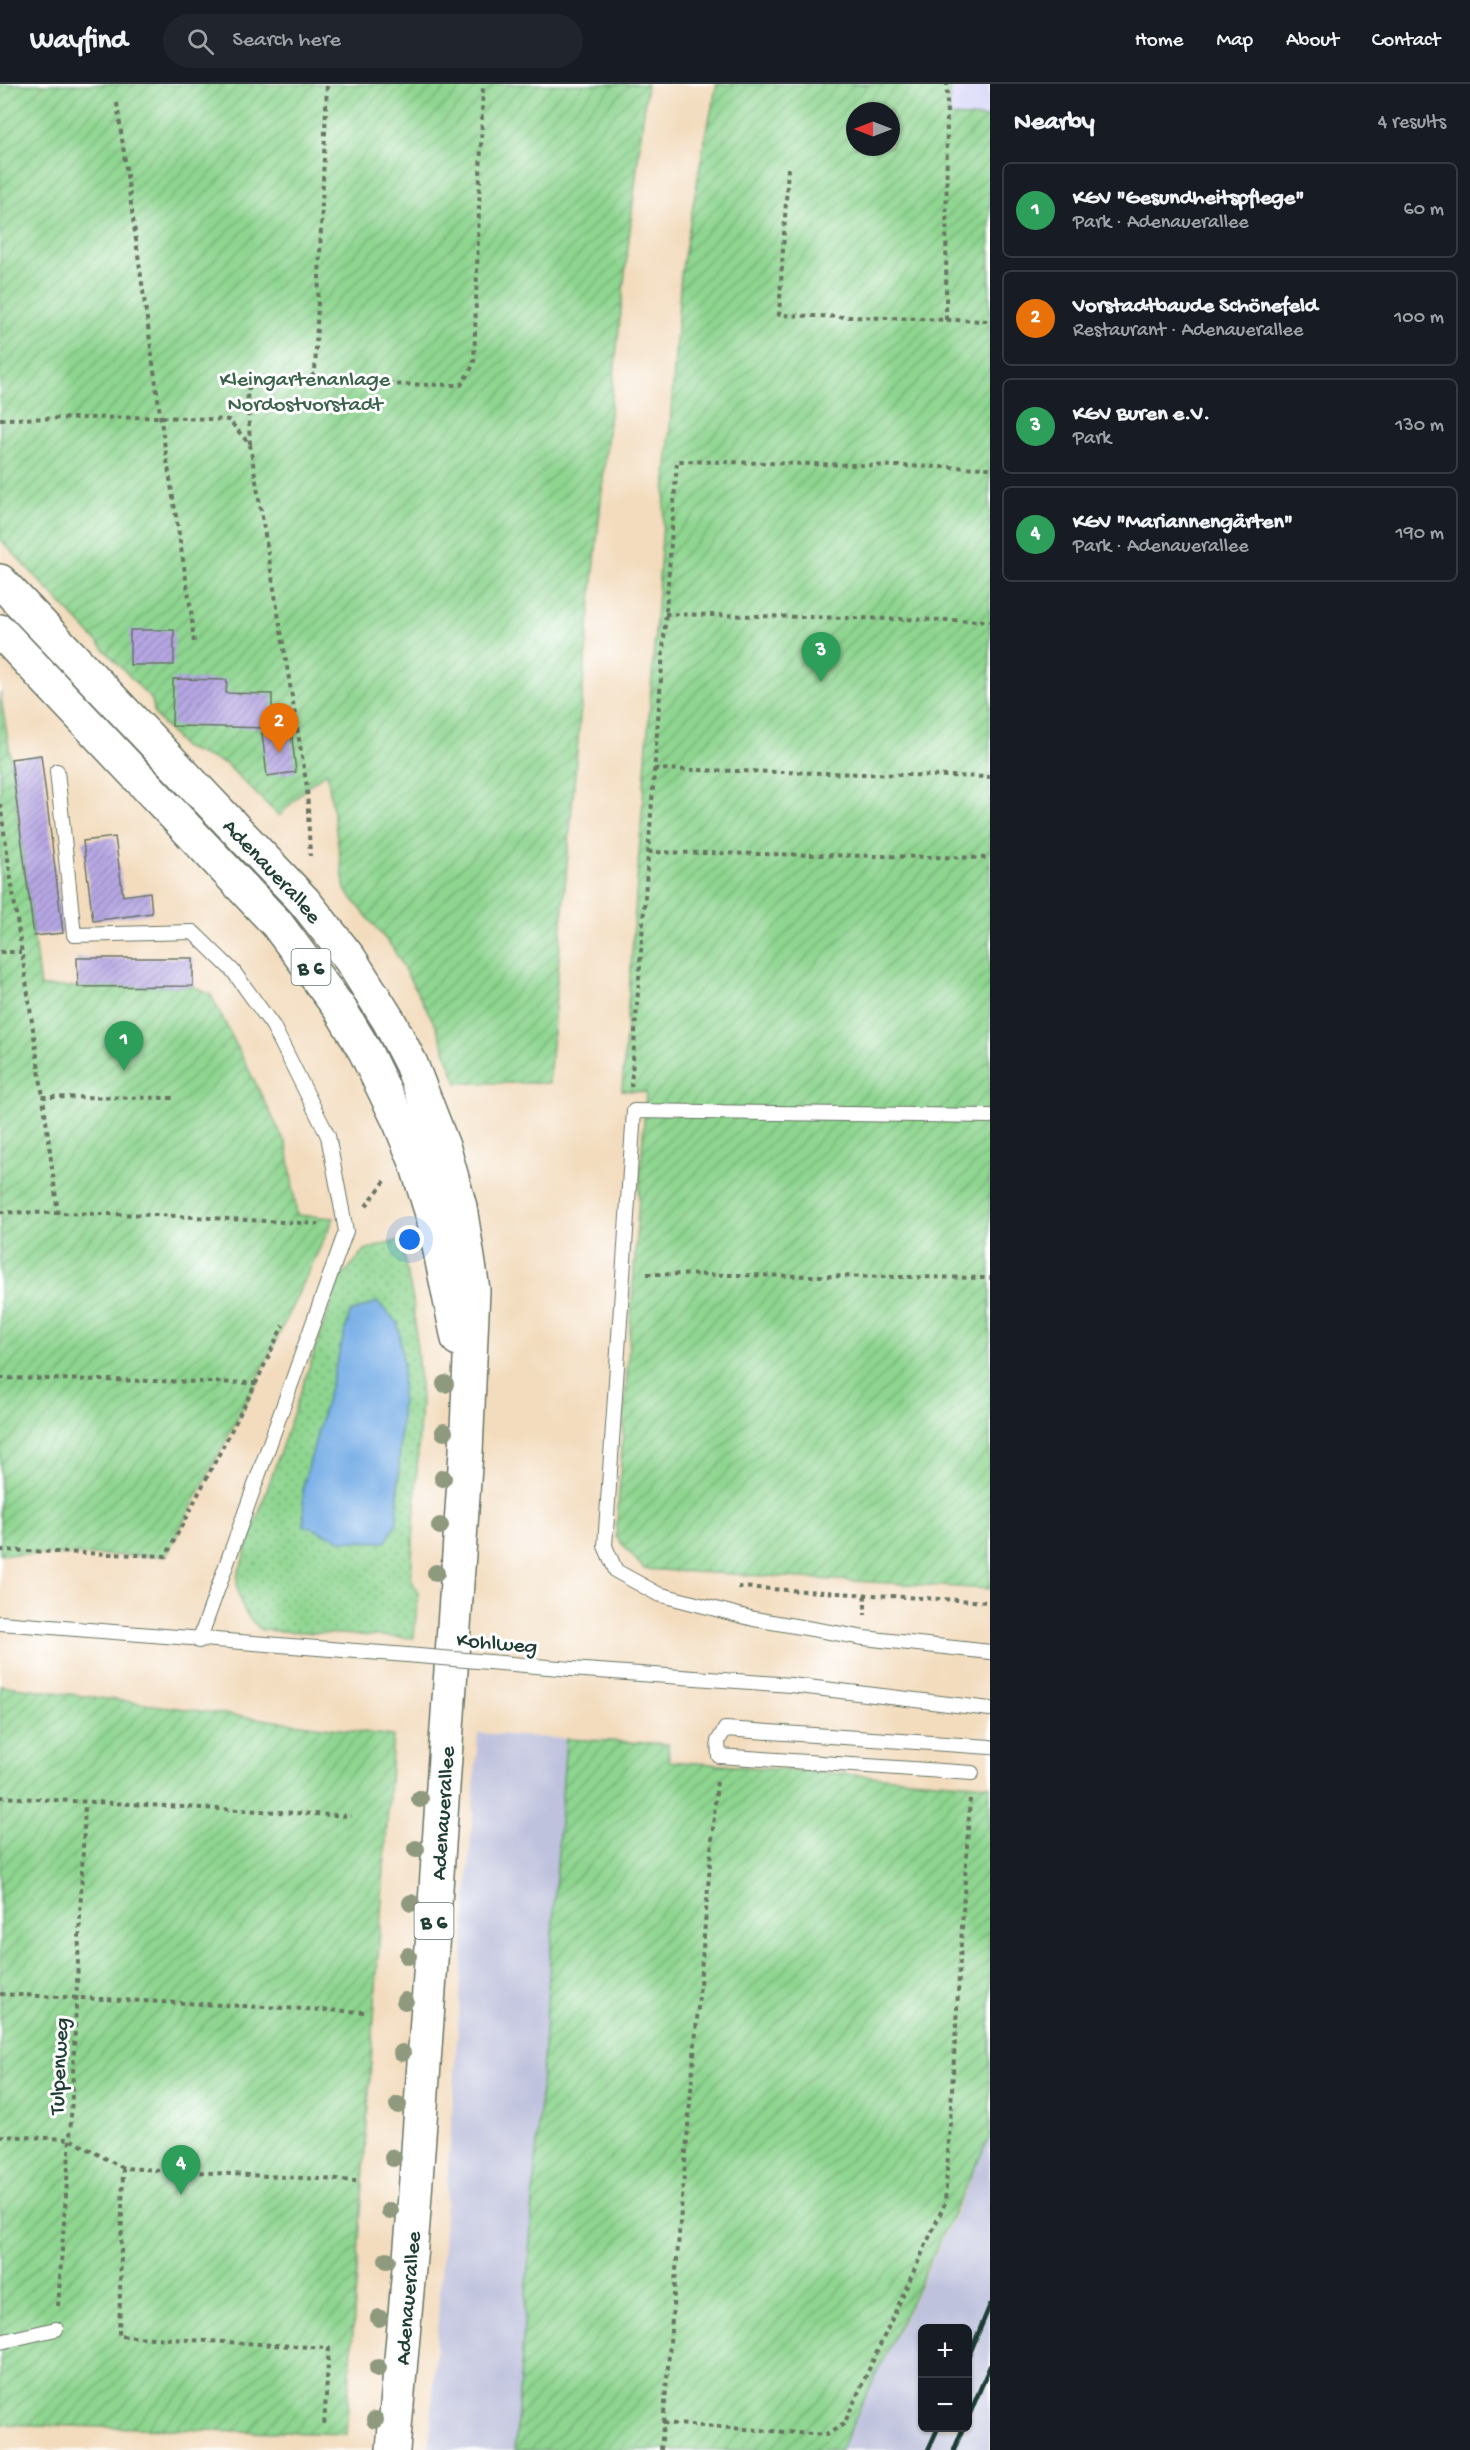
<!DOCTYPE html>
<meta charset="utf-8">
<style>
body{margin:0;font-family:"Gochi Hand",sans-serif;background:#20242c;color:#f1f3f6}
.controls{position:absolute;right:18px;bottom:18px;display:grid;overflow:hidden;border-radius:9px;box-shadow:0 2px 4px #0004}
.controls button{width:54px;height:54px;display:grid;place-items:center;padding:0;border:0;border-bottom:2px solid #363941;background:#171b24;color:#f1f3f6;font:30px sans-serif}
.compass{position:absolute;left:846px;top:18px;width:54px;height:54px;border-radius:50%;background:#171b24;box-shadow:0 2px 4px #0004;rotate:270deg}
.you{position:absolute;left:410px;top:1156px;width:21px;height:21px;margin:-15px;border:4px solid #fff;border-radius:50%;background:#1a73e8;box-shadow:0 0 0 9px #1a73e833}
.badge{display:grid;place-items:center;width:39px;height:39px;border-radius:50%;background:#c8321e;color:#fff;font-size:20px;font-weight:700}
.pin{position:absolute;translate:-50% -50px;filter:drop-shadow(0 2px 3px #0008)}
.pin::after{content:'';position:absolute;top:32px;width:21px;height:18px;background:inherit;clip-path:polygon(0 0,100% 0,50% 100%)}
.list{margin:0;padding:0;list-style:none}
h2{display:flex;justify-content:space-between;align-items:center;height:78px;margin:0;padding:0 24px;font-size:26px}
h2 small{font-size:20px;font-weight:400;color:#9ea1a6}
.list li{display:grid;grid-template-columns:39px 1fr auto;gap:18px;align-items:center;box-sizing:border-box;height:96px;margin:0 12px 12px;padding:0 12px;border:2px solid #363941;border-radius:9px}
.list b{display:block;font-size:22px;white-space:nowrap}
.list p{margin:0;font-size:20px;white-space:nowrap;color:#9ea1a6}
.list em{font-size:20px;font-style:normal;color:#9ea1a6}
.icon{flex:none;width:33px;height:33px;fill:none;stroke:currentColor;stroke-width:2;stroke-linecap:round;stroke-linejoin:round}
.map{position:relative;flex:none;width:990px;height:2366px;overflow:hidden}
header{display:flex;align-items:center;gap:36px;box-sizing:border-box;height:84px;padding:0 30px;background:#171b24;border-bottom:2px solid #363941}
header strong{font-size:28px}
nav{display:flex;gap:33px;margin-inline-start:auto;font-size:21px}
.search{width:420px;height:54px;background:#20242c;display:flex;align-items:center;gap:15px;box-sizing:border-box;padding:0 21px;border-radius:33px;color:#9ea1a6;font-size:22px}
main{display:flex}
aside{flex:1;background:#171b24}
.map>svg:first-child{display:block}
.built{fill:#d8d7f8}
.railway{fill:#bfc2dd;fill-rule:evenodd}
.grass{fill:url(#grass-dots);stroke:#568962;stroke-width:1.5}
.garden{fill:url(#garden-furrows);stroke:#568962;stroke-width:1.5;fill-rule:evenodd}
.water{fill:#78afe7;stroke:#4c768e;stroke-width:1.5}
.building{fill:url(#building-hatch)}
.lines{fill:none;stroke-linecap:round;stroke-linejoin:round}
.service-casing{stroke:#697564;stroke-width:16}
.primary-casing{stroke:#697564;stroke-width:36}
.path{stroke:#697564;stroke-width:4;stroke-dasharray:4.5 4.5;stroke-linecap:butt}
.service{stroke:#fff;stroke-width:14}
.primary{stroke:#fff;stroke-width:33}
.rail{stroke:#1f3d34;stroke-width:4.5}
.service-bridge-casing{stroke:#697564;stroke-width:16;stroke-linecap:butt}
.service-bridge{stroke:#fff;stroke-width:14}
.tree{fill:#8e997e}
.labels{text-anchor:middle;stroke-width:6;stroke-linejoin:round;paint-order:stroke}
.shield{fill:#fff;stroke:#627771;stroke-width:1.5}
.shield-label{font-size:21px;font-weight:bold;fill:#1f3d34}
.park-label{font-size:22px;fill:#3b634b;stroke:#fff}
.street-label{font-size:22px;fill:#1f3d34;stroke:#fff}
</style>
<header>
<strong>Wayfind</strong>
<div class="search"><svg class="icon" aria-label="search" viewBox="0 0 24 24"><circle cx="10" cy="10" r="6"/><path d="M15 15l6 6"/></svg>Search here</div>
<nav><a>Home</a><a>Map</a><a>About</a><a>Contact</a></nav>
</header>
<main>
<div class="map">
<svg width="990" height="2366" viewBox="0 0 990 2366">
<defs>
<pattern id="grass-dots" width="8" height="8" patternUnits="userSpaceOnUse" patternTransform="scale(1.5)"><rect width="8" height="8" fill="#8ed590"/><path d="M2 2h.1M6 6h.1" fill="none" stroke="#73ae76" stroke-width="1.8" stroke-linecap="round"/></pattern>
<pattern id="garden-furrows" width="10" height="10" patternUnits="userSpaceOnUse" patternTransform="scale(1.5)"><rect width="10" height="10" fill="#8ed590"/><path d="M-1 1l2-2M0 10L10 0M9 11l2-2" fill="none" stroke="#73ae76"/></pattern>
<pattern id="building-hatch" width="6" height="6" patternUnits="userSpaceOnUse" patternTransform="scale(1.5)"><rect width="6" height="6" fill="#b7a7e4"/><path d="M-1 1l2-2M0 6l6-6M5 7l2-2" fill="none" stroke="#9489ba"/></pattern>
</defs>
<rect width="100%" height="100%" fill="#fff"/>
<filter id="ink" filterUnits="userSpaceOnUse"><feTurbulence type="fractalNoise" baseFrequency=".0167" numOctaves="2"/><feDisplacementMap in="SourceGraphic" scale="12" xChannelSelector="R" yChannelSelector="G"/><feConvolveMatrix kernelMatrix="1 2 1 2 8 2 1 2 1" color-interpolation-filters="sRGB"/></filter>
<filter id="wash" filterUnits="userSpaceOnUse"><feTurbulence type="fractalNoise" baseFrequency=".008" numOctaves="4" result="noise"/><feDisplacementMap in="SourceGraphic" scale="24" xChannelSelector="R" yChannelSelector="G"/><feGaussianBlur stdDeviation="1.35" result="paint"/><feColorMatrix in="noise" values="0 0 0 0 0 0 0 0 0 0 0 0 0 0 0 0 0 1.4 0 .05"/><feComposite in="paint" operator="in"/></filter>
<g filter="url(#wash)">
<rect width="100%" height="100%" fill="#f3dcbd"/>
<polygon class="built" points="950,0 990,0 990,34 949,32"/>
<g class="railway">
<polygon points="478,1649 566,1655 515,2366 429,2366"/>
<path d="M990,2052v314h-150l117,-240zM922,2244h46v100h-46z"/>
</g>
<path class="grass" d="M400,1156l13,60 8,99 -10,179 7,15 -4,45 -152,-8c-18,-14 -25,-30 -25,-53l102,-297 26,-30z"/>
<g class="garden">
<path d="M0,0h647c-40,332 -72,665 -98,999h-92l-20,-55 -45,-81 -47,-57 -18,-118 -20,15 -28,29 -53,-52 -43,-17 -28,-32 -3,-15 -152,-161z"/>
<path d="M717,0h233l-1,32 41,2v1471l-346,-20 -28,-32 30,-445 -24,-2 59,-816 22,-125zM855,27h36v36h-36z"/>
<polygon points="0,608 11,675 40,903 193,902 211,911 287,1062 297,1131 334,1134 256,1299 166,1472 0,1470"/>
<polygon points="0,1601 393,1652 346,2350 0,2340"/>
<polygon points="566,1655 668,1660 669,1677 990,1701 990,2052 840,2366 515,2366"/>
</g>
<polygon class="water" points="377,1218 398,1239 403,1280 397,1438 386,1458 343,1457 304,1441 303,1402 350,1229"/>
<g id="blocks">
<g class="building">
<rect x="130" y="546" width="44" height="35"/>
<polygon points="173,595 227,596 226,609 272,610 272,644 172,642"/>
<polygon points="291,646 296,688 267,692 262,649"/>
<polygon points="41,671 63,849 34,852 11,675"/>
<polygon points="115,753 123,812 150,808 152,829 93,837 83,757"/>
<polygon points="77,874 193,874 193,902 78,903"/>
</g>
</g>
</g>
<g filter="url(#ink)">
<use href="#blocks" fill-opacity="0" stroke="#697564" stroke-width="1.5"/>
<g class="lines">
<defs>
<g id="service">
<polyline points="57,687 74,851 193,848 233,887 273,942 328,1052 346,1147 199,1557"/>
<polyline points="990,1032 634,1027 605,1462 616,1487 658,1510 754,1535 864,1554 990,1568"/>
<polyline points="0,1539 407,1571"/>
<polyline points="571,1585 791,1601 990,1625"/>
<polyline points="972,1689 719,1672 718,1657 725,1645 990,1663"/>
<polyline points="0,2258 56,2245"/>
</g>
<g id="primary">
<path id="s1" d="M0,497l304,320 46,58 39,62 22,43 33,85 16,58 13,83 -7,162 -53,771 -20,227"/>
<polyline points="0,547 277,840 340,925 365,967 400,1039 415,1076 433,1133 458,1255"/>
</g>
</defs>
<use href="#service" class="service-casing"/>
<use href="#primary" class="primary-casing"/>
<g class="path">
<polyline points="117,19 163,351 191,526 194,560"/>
<polyline points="788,84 779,231 990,237"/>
<polyline points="946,236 947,0"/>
<polyline points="305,299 315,289 327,0"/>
<polyline points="0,335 162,333 229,336 250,361 307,703 310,772"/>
<polyline points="250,360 247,307 253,299 461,301 474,280 483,0"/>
<polyline points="665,530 990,537"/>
<polyline points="654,685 990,693"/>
<polyline points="0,720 43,1013"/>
<polyline points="648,768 990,774"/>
<polyline points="0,868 21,868"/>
<polyline points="631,1003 677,377 990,384"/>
<polyline points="366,1122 385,1097"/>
<polyline points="0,1128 158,1131 320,1140"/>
<polyline points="58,1130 43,1013 177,1014"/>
<polyline points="647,1190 990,1194"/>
<polyline points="0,1294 256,1299"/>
<polyline points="0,1466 166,1472 256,1299 283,1241"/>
<polyline points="738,1503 990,1518"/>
<polyline points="865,1511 865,1531"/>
<polyline points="0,1713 351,1732"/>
<polyline points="0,1910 365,1928"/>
<polyline points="0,2052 70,2055 123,2084 356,2097"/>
<polyline points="123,2084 119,2252 329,2264 324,2342"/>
<polyline points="58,2222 70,2055 85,1720"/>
<polyline points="663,2339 826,2351 844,2340 945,2119 970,1714"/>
<polyline points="661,2366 717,1696"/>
</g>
<use href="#service" class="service"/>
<use href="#primary" class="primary"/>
<g class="rail">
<polyline points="968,2274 990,2221"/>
<polyline points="968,2334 990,2282"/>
<polyline points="928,2366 938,2344"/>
<polyline points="954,2366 963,2344"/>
</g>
<defs>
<polyline id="service-bridge" points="407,1571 571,1585"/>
</defs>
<use href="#service-bridge" class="service-bridge-casing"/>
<use href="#service-bridge" class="service-bridge"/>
</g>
<g class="tree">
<circle cx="445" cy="1300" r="9"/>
<circle cx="444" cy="1348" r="9"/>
<circle cx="443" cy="1394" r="9"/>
<circle cx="440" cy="1442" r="9"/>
<circle cx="436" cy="1489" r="9"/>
<circle cx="420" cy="1715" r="9"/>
<circle cx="416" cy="1765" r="9"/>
<circle cx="411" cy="1819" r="9"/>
<circle cx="408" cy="1872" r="9"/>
<circle cx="405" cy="1917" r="9"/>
<circle cx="402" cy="1969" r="9"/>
<circle cx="398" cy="2021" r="9"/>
<circle cx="393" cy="2074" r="9"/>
<circle cx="390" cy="2127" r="9"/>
<circle cx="387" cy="2176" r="9"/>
<circle cx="379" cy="2234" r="9"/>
<circle cx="378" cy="2284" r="9"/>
<circle cx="375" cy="2336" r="9"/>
</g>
</g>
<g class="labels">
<g class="shield">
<rect x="291.5" y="865" width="39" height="36" rx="4.5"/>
<rect x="414.5" y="1819" width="39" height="36" rx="4.5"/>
</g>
<g class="shield-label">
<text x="311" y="890">B 6</text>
<text x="434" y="1844">B 6</text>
</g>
<g class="park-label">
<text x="305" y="301">Kleingartenanlage<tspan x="305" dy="25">Nordostvorstadt</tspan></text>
</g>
<g class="street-label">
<text dy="8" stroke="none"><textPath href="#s1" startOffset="398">Adenauerallee</textPath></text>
<text transform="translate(497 1557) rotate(5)" y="8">Kohlweg</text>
<text transform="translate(441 1729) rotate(-86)" y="8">Adenauerallee</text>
<text transform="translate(57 1982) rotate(-87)" y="8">Tulpenweg</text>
<text transform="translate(406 2214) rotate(-85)" y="8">Adenauerallee</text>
</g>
</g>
</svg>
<div class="controls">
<button>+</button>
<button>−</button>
</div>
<svg class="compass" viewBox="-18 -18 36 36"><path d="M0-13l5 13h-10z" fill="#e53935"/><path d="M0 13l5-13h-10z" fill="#9ea1a6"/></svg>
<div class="you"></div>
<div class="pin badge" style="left:124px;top:987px;background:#2e9e5b">1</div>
<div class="pin badge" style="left:279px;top:669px;background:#e8710a">2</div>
<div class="pin badge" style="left:821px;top:598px;background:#2e9e5b">3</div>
<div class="pin badge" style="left:181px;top:2111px;background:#2e9e5b">4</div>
</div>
<aside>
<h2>Nearby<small>4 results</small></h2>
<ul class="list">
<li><span class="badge" style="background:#2e9e5b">1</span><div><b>KGV &quot;Gesundheitspflege&quot;</b><p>Park · Adenauerallee</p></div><em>60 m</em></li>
<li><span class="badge" style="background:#e8710a">2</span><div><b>Vorstadtbaude Schönefeld</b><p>Restaurant · Adenauerallee</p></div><em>100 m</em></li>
<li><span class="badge" style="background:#2e9e5b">3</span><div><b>KGV Buren e.V.</b><p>Park</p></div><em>130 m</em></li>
<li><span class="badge" style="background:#2e9e5b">4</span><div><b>KGV &quot;Mariannengärten&quot;</b><p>Park · Adenauerallee</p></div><em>190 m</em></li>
</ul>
</aside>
</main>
